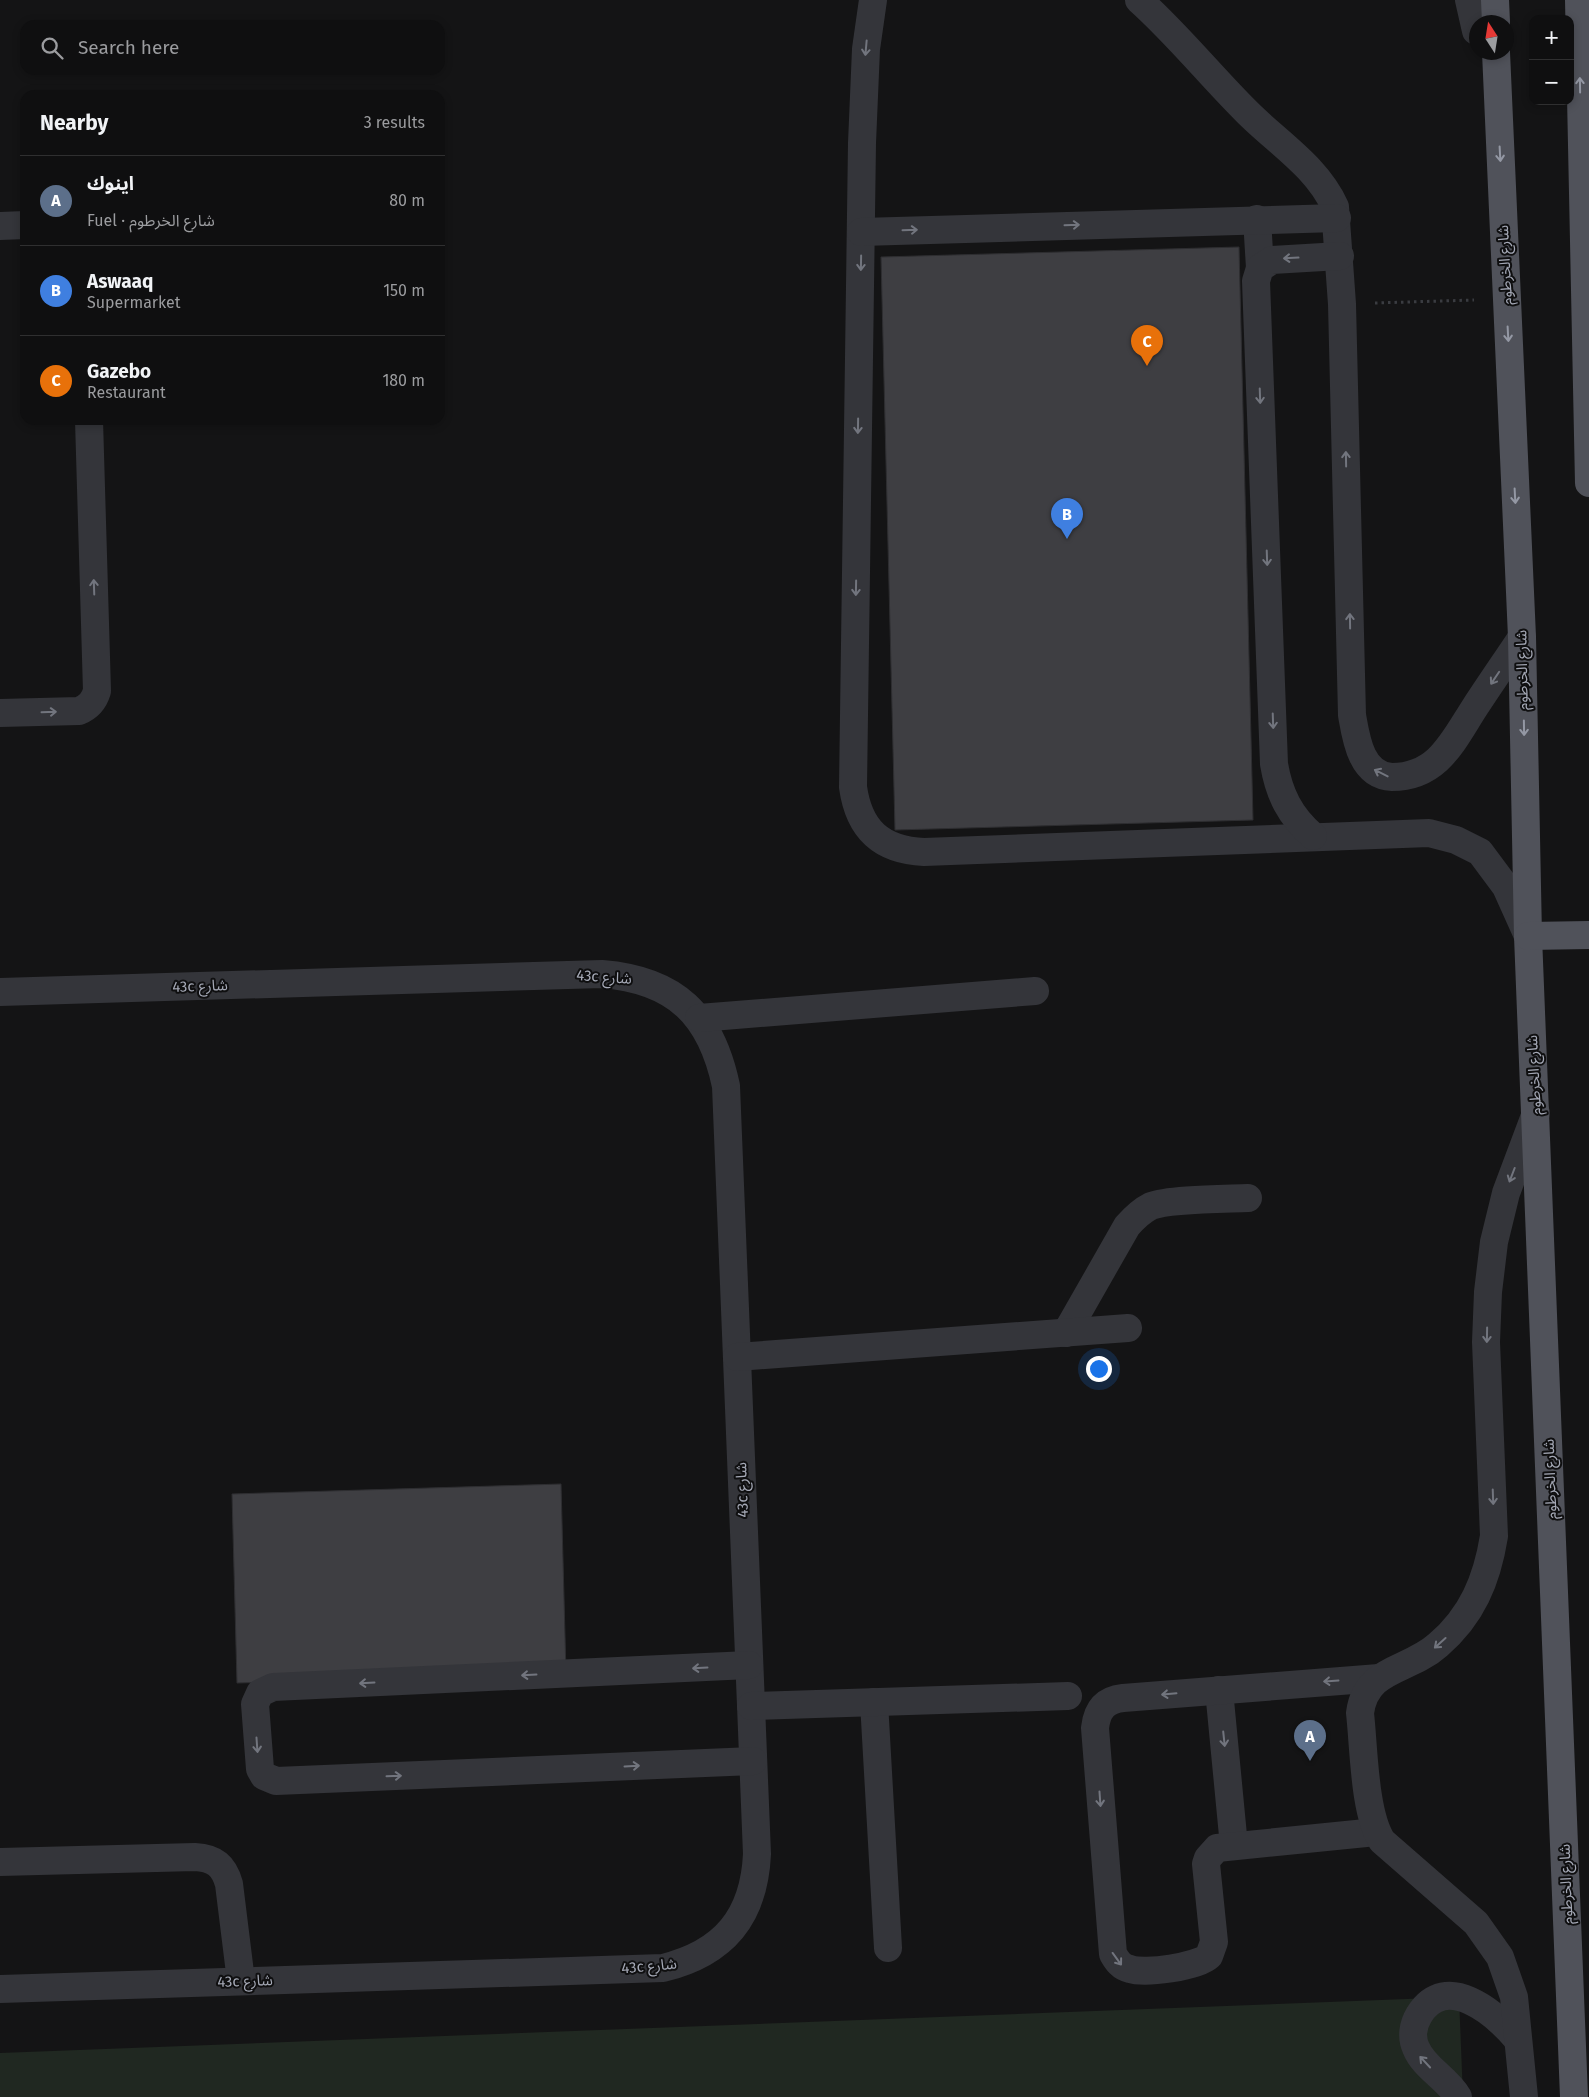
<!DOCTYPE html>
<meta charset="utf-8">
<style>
body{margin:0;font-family:"Fira Sans","Noto Sans Arabic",sans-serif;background:#181819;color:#f1f3f6}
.controls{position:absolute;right:15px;top:15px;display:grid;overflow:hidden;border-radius:10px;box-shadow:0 2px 8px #0003}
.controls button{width:45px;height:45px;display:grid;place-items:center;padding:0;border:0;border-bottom:1px solid #2f2f30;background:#0f0f10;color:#f1f3f6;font:25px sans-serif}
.compass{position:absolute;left:1469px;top:15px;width:45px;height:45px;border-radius:50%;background:#0f0f10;box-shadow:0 2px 8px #0003;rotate:348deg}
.you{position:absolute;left:1098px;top:1368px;width:18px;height:18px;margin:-12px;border:4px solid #fff;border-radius:50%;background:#1a73e8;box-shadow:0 0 0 8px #1a73e833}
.badge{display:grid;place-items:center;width:32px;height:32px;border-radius:50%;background:#f6bf2b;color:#fff;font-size:16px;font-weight:700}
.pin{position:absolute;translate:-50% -41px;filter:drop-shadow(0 1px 2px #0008)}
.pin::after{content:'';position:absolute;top:26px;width:18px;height:15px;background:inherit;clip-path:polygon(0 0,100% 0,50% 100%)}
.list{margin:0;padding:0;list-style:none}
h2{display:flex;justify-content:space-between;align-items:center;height:65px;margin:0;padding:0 20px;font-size:21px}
h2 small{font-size:16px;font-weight:400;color:#9b9c9f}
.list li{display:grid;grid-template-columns:32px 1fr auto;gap:15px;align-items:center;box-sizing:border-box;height:90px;padding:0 20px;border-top:1px solid #2f2f30}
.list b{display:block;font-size:19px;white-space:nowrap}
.list p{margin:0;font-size:16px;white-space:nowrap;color:#9b9c9f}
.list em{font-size:16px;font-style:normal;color:#9b9c9f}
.icon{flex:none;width:28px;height:28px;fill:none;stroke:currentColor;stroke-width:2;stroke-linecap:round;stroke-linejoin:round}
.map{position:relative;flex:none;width:1589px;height:2097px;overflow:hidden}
.search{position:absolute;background:#0f0f10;box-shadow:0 2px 8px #0003;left:20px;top:20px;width:425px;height:55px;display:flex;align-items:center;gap:12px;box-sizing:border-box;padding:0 18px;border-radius:15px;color:#9b9c9f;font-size:19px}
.panel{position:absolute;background:#0f0f10;box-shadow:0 2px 8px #0003;left:20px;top:90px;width:425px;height:335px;border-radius:15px}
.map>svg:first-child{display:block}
.green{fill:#202821}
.building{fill:#3e3e42;stroke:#2e2e31}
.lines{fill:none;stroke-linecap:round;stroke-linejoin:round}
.path{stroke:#3a3c41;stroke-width:3;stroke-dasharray:2.5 4;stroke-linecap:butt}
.minor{stroke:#34353a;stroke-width:28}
.major{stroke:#50525a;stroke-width:28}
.oneway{stroke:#72757e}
.oneway2{stroke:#9498a4}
.labels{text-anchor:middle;stroke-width:4;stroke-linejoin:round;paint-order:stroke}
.street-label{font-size:15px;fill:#a5a9b6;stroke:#0f0f10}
</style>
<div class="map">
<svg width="1589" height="2097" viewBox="0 0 1589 2097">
<rect width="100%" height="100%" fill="#141415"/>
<polygon class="green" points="1459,1997 1463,2097 0,2097 0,2053"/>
<g class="building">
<polygon points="1239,247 1253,820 895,830 881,257"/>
<polygon points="561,1484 566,1674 237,1683 232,1494"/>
</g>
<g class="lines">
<polyline class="path" points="1375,303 1474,300"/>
<g class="minor">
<path d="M873,0l-7,49 -4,94 -9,644c6,43 28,63 71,65l505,-19 27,7 24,12 26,35 22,49"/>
<path d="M1139,0c38,34 70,74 106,110 30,31 72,56 90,97l7,97 10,411c4,23 9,61 40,62 46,0 61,-36 83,-70 15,-23 31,-46 47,-70"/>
<polyline points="1469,0 1476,31"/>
<polyline points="1257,219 1260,268"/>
<polyline points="0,226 25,225"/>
<polyline points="861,232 1337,218"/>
<path d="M0,713l79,-2c10,-4 15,-10 18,-20l-8,-271"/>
<path d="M1313,836c-23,-20 -34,-42 -39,-72l-18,-483 4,-13 12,-8 68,-4"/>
<path d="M0,992l602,-18c74,6 109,41 124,112l31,768c-3,63 -33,99 -94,114l-663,21"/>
<polyline points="699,1018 1035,991"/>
<path d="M1066,1333l61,-107c7,-8 14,-15 24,-20 18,-7 74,-7 97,-8"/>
<polyline points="737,1357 1128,1328"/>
<polyline points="749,1665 273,1687 260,1693 255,1704 260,1769 264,1776 276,1781 753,1761"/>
<polyline points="1219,1690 1234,1846"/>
<polyline points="874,1702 888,1948"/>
<polyline points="751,1706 1068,1696"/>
<path d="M1376,1832l-159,16 -9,10 -2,6 8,78 -5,14c-12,11 -64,18 -79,13 -9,-2 -13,-8 -17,-15l-18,-226c2,-18 10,-28 28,-30l256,-20"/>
<path d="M0,1862l195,-5c20,1 29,9 34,27l12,97"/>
<path d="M1458,2097c-11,-19 -34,-29 -42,-49 -5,-11 -3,-23 3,-33 27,-44 76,-2 98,24"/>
<path d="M1524,2097l-10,-100 -14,-40 -24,-34 -94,-82c-18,-28 -18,-93 -22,-128 6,-46 48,-41 78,-68 34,-29 49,-65 56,-109l-8,-194 2,-50 6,-50 12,-49 30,-80"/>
</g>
<g class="major">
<polyline points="1495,0 1496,22"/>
<polyline points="1579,0 1589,483"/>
<polyline points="1496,52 1522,637 1528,936 1574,2097"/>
<polyline points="1528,936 1589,935"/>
</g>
</g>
<defs><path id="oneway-shaft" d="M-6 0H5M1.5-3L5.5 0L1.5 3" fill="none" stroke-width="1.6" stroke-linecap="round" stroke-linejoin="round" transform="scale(1.25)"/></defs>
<g class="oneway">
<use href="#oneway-shaft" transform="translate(866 48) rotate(95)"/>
<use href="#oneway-shaft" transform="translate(1072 225) rotate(-2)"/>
<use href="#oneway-shaft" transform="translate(910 230) rotate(-2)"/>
<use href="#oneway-shaft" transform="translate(1291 258) rotate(177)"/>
<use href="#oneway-shaft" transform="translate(861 263) rotate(91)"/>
<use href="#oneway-shaft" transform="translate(1260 396) rotate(88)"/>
<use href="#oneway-shaft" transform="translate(858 426) rotate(91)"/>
<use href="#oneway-shaft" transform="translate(1346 459) rotate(-91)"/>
<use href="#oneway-shaft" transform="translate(1267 558) rotate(88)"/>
<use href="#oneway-shaft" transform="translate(94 587) rotate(-92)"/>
<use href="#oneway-shaft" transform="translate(856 588) rotate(91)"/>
<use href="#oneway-shaft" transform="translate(1350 621) rotate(-91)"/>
<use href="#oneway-shaft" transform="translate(1495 678) rotate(124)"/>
<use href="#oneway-shaft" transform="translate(49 712) rotate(-2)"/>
<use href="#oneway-shaft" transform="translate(1273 721) rotate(88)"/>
<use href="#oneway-shaft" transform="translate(1381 773) rotate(-153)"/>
<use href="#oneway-shaft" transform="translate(1512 1175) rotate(111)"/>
<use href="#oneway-shaft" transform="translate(1487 1335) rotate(91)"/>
<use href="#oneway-shaft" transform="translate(1493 1497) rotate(88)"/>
<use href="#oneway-shaft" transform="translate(1440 1643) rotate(138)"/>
<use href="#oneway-shaft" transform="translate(700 1668) rotate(177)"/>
<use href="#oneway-shaft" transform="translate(529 1675) rotate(177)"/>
<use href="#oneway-shaft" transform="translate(1331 1681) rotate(176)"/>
<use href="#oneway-shaft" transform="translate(367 1683) rotate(177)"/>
<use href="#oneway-shaft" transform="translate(1169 1694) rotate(175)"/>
<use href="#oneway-shaft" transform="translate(1224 1739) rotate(84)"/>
<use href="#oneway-shaft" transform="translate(257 1745) rotate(86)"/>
<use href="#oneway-shaft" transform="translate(632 1766) rotate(-3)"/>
<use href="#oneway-shaft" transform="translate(394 1776) rotate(-2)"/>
<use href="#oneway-shaft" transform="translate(1100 1799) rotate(86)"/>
<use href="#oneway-shaft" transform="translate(1117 1959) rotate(54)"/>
<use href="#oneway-shaft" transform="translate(1425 2062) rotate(-133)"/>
</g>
<g class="oneway2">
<use href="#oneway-shaft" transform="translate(1580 85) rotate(-91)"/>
<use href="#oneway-shaft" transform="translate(1500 154) rotate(87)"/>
<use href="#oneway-shaft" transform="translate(1508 334) rotate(87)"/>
<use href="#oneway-shaft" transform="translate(1515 496) rotate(87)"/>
<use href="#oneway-shaft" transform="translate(1524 728) rotate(89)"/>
</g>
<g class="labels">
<g class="street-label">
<text transform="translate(1505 265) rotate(-93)" y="5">شارع الخرطوم</text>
<text transform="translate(1522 670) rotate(-91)" y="5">شارع الخرطوم</text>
<text transform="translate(604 977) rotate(4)" y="5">43c شارع</text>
<text transform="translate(200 986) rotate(-2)" y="5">43c شارع</text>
<text transform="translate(1534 1075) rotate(-93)" y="5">شارع الخرطوم</text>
<text transform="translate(1550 1479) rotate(-92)" y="5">شارع الخرطوم</text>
<text transform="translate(742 1490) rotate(-92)" y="5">43c شارع</text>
<text transform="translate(1566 1884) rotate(-92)" y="5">شارع الخرطوم</text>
<text transform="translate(649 1966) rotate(-5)" y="5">43c شارع</text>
<text transform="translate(245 1981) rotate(-2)" y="5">43c شارع</text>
</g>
</g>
</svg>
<div class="controls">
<button>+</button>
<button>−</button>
</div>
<svg class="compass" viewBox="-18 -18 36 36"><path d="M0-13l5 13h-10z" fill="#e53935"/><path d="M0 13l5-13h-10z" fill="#9b9c9f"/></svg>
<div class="you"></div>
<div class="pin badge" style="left:1310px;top:1761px;background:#5c6f8a">A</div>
<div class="pin badge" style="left:1067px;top:539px;background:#3f7fe0">B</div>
<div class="pin badge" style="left:1147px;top:366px;background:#e8710a">C</div>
<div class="search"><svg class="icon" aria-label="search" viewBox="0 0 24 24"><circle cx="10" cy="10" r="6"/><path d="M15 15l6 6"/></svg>Search here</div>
<section class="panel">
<h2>Nearby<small>3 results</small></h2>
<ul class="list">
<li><span class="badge" style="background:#5c6f8a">A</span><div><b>اينوك</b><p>Fuel · شارع الخرطوم</p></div><em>80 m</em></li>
<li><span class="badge" style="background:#3f7fe0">B</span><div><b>Aswaaq</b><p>Supermarket</p></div><em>150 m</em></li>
<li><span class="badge" style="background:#e8710a">C</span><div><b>Gazebo</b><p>Restaurant</p></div><em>180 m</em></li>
</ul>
</section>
</div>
